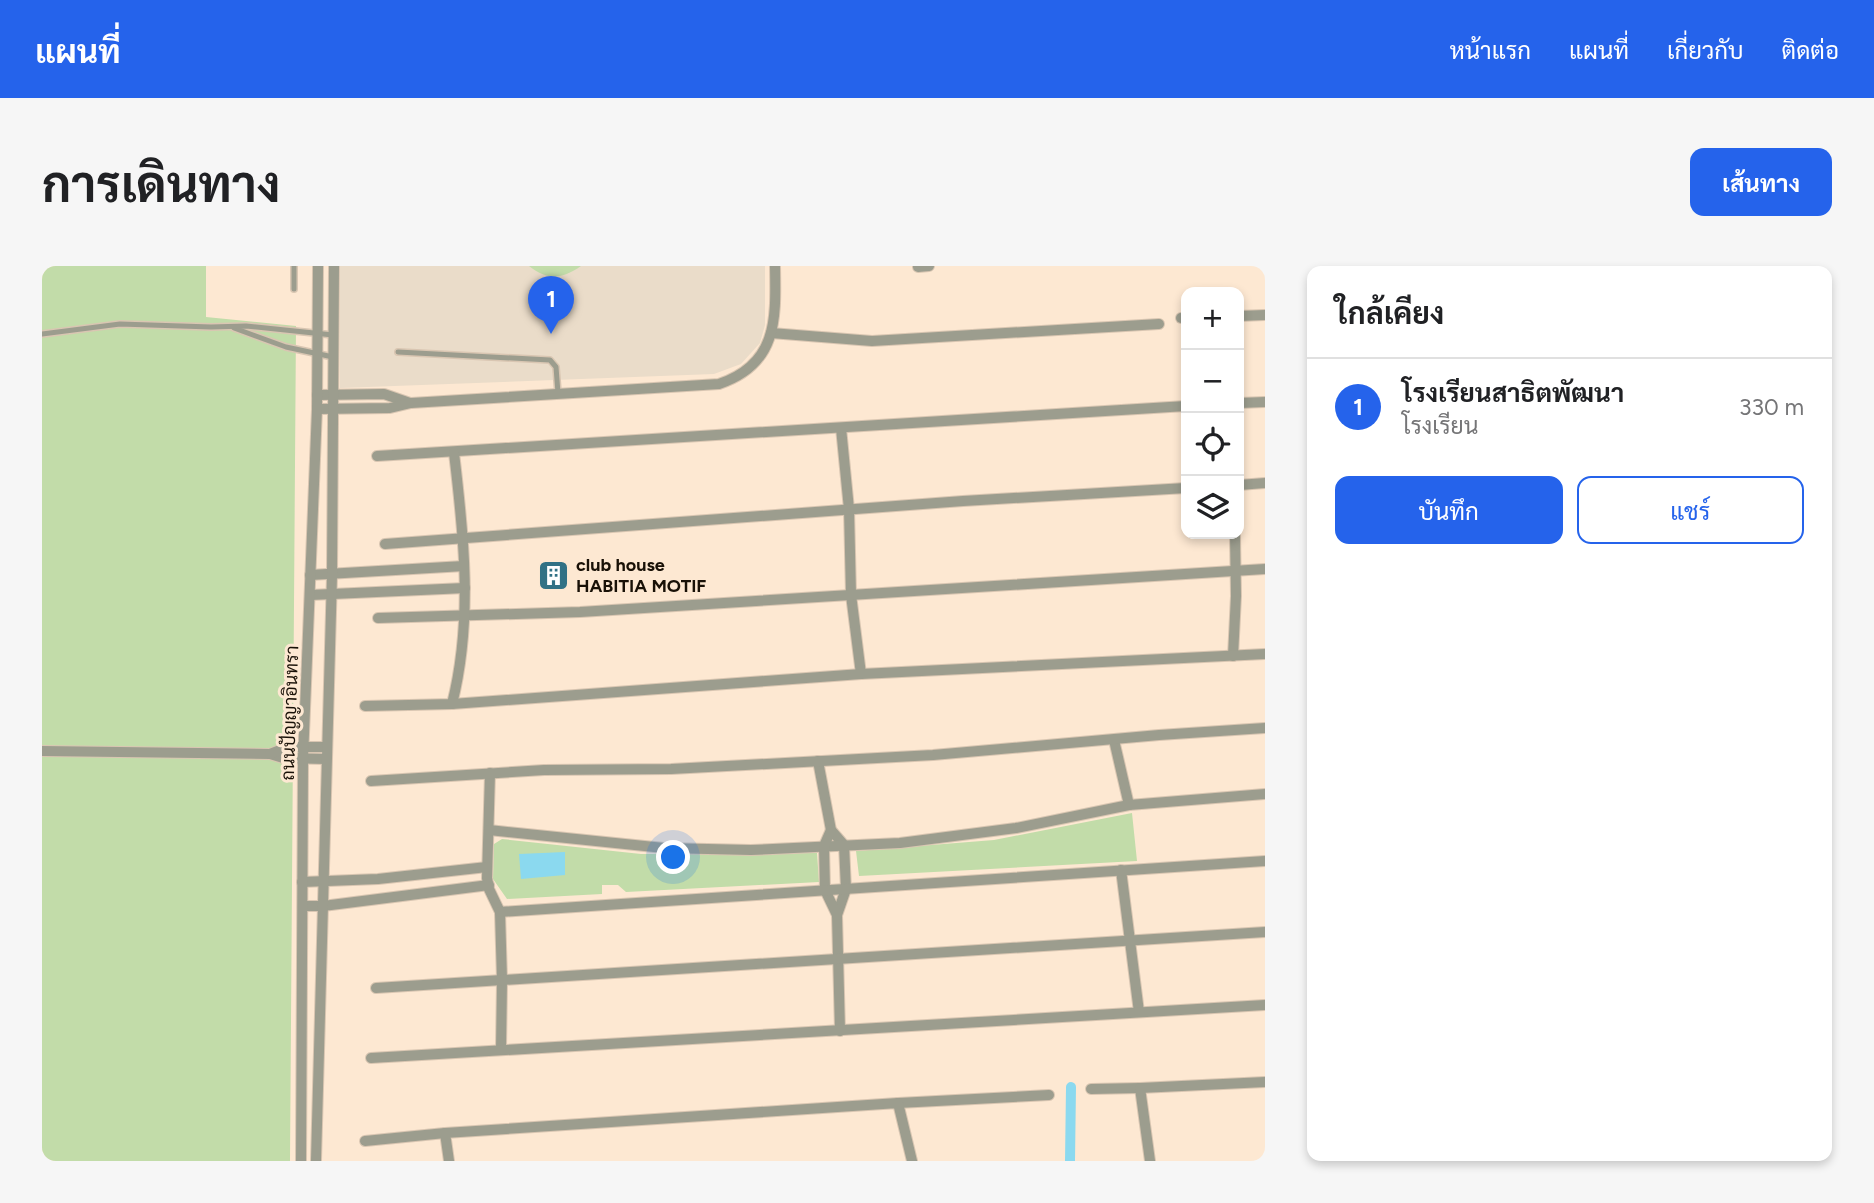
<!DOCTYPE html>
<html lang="th">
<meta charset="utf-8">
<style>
body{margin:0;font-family:Figtree,Sarabun,sans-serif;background:#f6f6f6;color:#202124}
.controls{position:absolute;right:21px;top:21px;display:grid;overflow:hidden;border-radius:14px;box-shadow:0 4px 10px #0003}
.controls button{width:63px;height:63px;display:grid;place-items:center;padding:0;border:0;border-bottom:2px solid #e0e0e0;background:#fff;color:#202124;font:35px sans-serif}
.you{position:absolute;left:632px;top:592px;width:24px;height:24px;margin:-18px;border:5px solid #fff;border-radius:50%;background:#1a73e8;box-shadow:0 0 0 10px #1a73e833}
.badge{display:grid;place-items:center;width:46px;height:46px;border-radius:50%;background:#2563eb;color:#fff;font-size:23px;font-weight:700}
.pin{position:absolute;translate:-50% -58px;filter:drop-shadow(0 2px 4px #0008)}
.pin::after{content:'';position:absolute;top:37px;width:24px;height:21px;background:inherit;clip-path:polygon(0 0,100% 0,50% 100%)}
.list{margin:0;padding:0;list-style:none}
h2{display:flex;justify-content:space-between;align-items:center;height:91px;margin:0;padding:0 28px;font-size:30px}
h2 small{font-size:23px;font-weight:400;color:#757577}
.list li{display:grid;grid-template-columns:46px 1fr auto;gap:21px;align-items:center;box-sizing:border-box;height:98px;padding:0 28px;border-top:2px solid #e0e0e0}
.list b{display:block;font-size:26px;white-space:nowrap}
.list p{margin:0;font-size:23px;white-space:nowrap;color:#757577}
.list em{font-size:23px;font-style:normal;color:#757577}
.actions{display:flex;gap:14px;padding:21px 28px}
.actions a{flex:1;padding:16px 0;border:2px solid #2563eb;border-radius:14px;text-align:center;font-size:24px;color:#2563eb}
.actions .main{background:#2563eb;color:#fff}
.icon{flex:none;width:38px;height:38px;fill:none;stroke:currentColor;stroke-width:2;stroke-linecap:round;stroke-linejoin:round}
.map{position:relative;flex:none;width:1223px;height:895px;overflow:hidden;border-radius:14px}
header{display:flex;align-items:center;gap:42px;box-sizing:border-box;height:98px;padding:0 35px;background:#2563eb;color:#fff}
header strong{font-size:33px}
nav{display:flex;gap:38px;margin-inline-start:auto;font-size:24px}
.intro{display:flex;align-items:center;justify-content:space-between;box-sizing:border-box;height:168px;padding:0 42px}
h1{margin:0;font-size:49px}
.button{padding:18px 32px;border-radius:14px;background:#2563eb;color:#fff;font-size:24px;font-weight:700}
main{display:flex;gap:42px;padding:0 42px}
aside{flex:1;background:#fff;border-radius:14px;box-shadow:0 4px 10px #0003}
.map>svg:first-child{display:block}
.education{fill:#eadcc9}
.green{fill:#c2dca9}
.water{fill:#8bd9ef}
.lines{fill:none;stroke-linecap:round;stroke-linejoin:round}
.canal{stroke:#8bd9ef;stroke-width:10}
.service-casing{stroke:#d9c6b2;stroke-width:8}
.minor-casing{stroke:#d9c6b2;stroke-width:12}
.service{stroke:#9c9d8e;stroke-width:5}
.minor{stroke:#9c9d8e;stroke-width:10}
.labels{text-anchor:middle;stroke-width:6;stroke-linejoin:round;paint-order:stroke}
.poi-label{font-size:18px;font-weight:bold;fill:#191107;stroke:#fde8d2;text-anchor:start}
.street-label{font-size:18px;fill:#191107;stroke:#fde8d2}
</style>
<header>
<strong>แผนที่</strong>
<nav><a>หน้าแรก</a><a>แผนที่</a><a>เกี่ยวกับ</a><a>ติดต่อ</a></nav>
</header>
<div class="intro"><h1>การเดินทาง</h1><a class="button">เส้นทาง</a></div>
<main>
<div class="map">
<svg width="1223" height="895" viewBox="0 0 1223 895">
<rect width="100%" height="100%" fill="#fde8d2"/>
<polygon class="education" points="298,0 723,0 723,59 718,77 699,98 672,108 298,122"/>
<g class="green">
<polygon points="0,0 164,0 164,51 254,60 248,895 0,895"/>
<path d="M487,0h52c-19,13 -33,15 -52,0z"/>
<polygon points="1090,547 1095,595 817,610 814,585 952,574"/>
<polygon points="460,573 599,588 775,587 777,616 584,626 576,619 560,619 560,628 465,633 451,613 452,578"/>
</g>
<polygon class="water" points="523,586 523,609 479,613 477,588"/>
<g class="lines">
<polyline class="canal" points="1028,895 1029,821"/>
<defs>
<g id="service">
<polyline points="252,23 252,0"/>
<polyline points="192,62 244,81 291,91"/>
<polyline points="0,68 78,58 169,61 204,60 291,69"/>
<polyline points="356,86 508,94 514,101 516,127"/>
</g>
<g id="minor">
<polyline points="876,1 887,0"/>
<polyline points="1197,50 1223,49"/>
<polyline points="1139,52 1144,52"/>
<polyline points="729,67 830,75 1117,58"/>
<polyline points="275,129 342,128 368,137"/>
<polyline points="1197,137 1223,136"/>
<path d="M275,143l73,-1 21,-5 308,-19c59,-20 57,-65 56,-118"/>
<polyline points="799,162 807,243 809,329 819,408"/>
<polyline points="335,190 1144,140"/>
<polyline points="1197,219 1223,217"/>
<polyline points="343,278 921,235 1144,222"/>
<polyline points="268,309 422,300"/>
<polyline points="268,329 423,322"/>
<polyline points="336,352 538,346 1223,303"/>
<polyline points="1191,390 1194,330 1193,268"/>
<path d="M410,438c21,-83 12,-168 2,-251"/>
<polyline points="323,440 410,438 819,408 1223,388"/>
<polyline points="1072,474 1087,539"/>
<polyline points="0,485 228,488 241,492 284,493"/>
<polyline points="228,488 246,481 285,481"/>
<polyline points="776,495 789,564 802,579 804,623 795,649 798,765"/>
<polyline points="448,507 445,612 447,623 458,646 460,714 459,784"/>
<polyline points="329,515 502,504 629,503 891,489 1117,469 1223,462"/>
<polyline points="447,564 622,582 709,584 858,577 974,562 1087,539 1223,528"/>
<polyline points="789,564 782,580 783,624 795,649"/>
<polyline points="1079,604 1097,746"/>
<polyline points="260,616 336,613 445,601"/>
<polyline points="261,640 281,640 447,619"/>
<polyline points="458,646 1223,595"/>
<polyline points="334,722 1223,666"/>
<polyline points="329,792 1223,739"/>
<polyline points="1049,823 1098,822"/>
<polyline points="856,837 1007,829"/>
<polyline points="323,875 403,867"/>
<polyline points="259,895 261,493 275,143 276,0"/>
<polyline points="274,895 290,309 292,0"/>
<polyline points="407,895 403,867 856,837 870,895"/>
<polyline points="1108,895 1098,822 1223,816"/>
</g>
</defs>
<use href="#service" class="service-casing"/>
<use href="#minor" class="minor-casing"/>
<use href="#service" class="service"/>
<use href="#minor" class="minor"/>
</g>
<defs>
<symbol id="building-square" viewBox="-11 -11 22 22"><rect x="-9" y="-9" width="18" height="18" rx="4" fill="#317185" stroke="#fde8d2"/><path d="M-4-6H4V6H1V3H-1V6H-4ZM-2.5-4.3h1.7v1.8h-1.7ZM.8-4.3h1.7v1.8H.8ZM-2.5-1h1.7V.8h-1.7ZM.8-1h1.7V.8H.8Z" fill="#fff"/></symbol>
</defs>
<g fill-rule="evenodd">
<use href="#building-square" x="494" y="292" width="35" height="35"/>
</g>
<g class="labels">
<g class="poi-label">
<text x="534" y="305">club house<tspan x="534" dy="21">HABITIA MOTIF</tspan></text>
</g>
<g class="street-label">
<text transform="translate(248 447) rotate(-88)" y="6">ถนนปัญญาอินทรา</text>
</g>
</g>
</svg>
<div class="controls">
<button>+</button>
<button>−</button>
<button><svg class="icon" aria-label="locate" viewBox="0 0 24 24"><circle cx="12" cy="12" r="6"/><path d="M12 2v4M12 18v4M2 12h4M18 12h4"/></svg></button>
<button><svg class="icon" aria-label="layers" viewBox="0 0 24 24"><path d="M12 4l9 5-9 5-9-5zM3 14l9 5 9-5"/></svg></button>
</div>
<div class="you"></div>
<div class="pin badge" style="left:509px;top:68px">1</div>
</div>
<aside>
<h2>ใกล้เคียง<small></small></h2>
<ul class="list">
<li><span class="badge">1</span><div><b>โรงเรียนสาธิตพัฒนา</b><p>โรงเรียน</p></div><em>330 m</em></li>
</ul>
<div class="actions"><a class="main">บันทึก</a><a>แชร์</a></div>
</aside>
</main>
